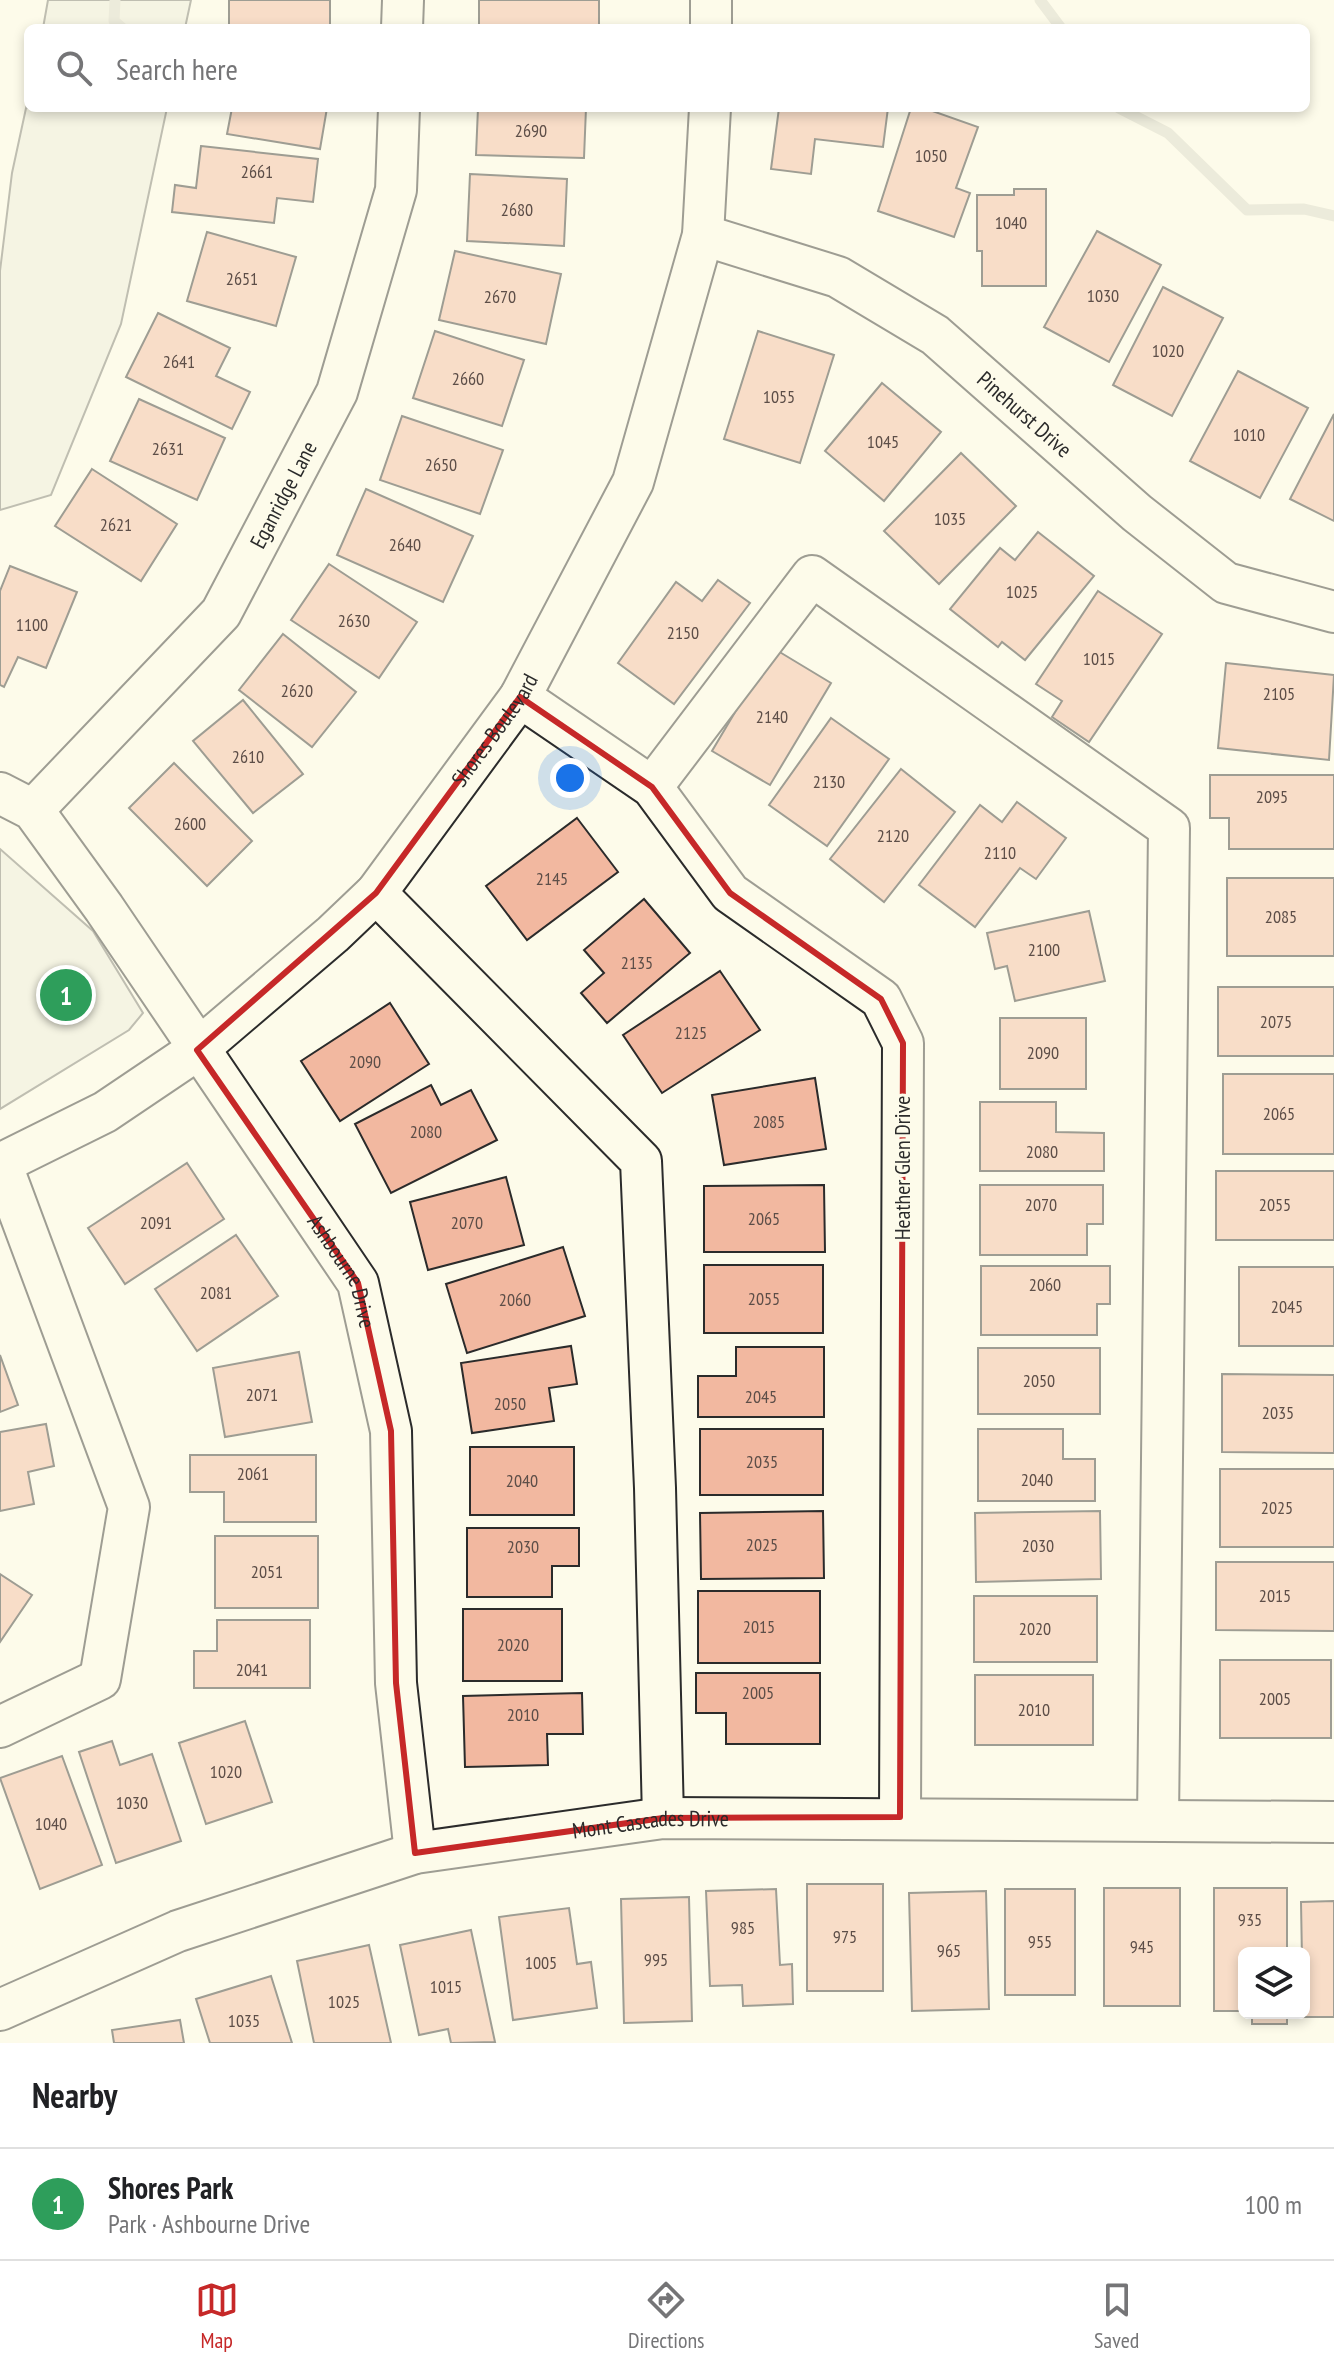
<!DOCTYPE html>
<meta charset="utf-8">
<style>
body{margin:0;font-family:"PT Sans Narrow",sans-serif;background:#f2f2f2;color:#202124}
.controls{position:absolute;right:24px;bottom:24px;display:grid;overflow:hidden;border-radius:12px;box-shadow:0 4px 12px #0003}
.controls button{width:72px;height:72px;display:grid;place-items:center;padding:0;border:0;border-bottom:2px solid #e0e0e0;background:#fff;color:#202124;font:40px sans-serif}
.you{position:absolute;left:570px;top:778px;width:28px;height:28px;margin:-20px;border:6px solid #fff;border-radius:50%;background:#1a73e8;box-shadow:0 0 0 12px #1a73e833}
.badge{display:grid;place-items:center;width:52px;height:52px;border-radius:50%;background:#c62828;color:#fff;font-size:26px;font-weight:700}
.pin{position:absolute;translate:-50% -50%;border:4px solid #fff;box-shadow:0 2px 8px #0006}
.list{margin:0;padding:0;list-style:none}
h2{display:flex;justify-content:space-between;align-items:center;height:104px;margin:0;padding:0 32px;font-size:34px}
h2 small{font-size:26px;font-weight:400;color:#757577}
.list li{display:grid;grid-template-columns:52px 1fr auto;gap:24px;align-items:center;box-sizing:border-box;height:112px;padding:0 32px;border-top:2px solid #e0e0e0}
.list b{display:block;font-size:30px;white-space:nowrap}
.list p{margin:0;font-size:26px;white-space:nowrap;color:#757577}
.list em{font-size:26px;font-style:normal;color:#757577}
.icon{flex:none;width:44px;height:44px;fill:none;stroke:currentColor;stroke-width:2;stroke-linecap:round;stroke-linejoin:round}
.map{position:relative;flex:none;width:1334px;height:2043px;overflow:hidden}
.search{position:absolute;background:#fff;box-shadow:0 4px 12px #0003;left:24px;right:24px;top:24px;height:88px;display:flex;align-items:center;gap:20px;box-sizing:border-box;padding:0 28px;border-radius:12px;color:#757577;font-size:30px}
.sheet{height:216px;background:#fff}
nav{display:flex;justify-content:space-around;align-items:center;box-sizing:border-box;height:112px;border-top:2px solid #e0e0e0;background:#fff;font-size:22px;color:#757577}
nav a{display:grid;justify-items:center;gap:4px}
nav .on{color:#c62828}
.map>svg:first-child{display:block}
.green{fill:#ecebdb;stroke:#74746e;stroke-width:2}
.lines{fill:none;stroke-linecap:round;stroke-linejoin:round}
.stream{stroke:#d8d7c9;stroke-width:11}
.building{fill:#f2b8a0;stroke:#2b2b2b;stroke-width:2}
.minor-casing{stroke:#2b2b2b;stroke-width:44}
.minor{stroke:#fdfbea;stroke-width:40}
.marked{fill:none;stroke:#c62828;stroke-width:6;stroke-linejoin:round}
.labels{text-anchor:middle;stroke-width:6;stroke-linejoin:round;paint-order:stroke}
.number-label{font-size:18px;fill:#5d4e48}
.street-label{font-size:22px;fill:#2b2b2b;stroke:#fdfbea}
</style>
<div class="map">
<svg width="1334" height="2043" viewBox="0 0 1334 2043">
<rect width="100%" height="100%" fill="#fdfbea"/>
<g class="green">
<polygon points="48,0 191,0 185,28 43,28"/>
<polygon points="28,99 28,108 167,108 121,324 51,495 0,510 0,271 12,173"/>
<polygon points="0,849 93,931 143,1013 129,1030 0,1109"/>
</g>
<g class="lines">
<g class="stream">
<polyline points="115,0 114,21 122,28"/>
<polyline points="1040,0 1061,28"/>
<polyline points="1119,108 1168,133 1247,210 1304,209 1334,216"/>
</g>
</g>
<g class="building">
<rect x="229" y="0" width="101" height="28"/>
<rect x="479" y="0" width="120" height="28"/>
<polygon points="232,108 327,108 320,149 227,134"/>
<polygon points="478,108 586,108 584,158 476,155"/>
<polygon points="779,108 888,108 883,147 815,139 811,174 771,169"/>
<polygon points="911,108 924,108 978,127 956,188 970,193 954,237 878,211"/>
<polygon points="201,146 318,159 313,202 277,198 274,223 172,212 175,185 196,188"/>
<polygon points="470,174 567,179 564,246 467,241"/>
<polygon points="1014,189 1046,189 1046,286 982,286 982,251 977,251 977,195 1014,195"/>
<polygon points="1097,231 1161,265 1109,362 1044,327"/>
<polygon points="207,232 296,257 276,326 187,301"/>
<polygon points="455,251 561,274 546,344 439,320"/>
<polygon points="1163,287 1223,318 1172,416 1113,385"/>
<polygon points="158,313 230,348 216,376 250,392 232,429 126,377"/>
<polygon points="435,331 524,360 502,426 413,398"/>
<polygon points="758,331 834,355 800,463 724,439"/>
<polygon points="1238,371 1308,408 1260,498 1190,461"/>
<polygon points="882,383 941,432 884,501 825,451"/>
<polygon points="139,399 225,438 197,500 110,461"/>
<polygon points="1334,414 1334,521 1290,499"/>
<polygon points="402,416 503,450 480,514 380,480"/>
<polygon points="961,453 1016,506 939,584 884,531"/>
<polygon points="92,469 177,524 141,581 55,526"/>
<polygon points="366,489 473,536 443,602 337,555"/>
<polygon points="1038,532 1094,576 1025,660 1002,642 998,647 950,609 1000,548 1015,560"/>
<polygon points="329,564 417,622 379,678 291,620"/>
<polygon points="10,566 77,592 46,668 18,657 4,687 0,685 0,591"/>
<polygon points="718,580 750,603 674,704 618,663 676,582 702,601"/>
<polygon points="1098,591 1162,634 1089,742 1052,717 1062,701 1036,684"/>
<polygon points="283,634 356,692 312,747 239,690"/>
<polygon points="773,648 831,683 770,785 712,751"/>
<polygon points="1226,663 1334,675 1329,760 1218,748"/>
<polygon points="243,700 303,774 253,813 193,741"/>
<polygon points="831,718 889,759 827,846 769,805"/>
<polygon points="174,763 252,841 207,886 129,808"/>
<polygon points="901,769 955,812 884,902 830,859"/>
<polygon points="1210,775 1334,775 1334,849 1229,849 1229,818 1210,818"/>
<polygon points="1017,802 1066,838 1036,879 1020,868 975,927 919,885 980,805 1002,822"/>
<polygon points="577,818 618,872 527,940 486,886"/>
<rect x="1227" y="878" width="107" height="78"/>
<polygon points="644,899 690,953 607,1023 581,993 604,973 584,950"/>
<polygon points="1089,911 1105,981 1015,1001 1007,966 995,969 987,933"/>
<polygon points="720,971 760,1030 662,1093 623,1035"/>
<rect x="1218" y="987" width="116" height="69"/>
<polygon points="390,1003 429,1064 340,1121 301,1061"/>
<rect x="1000" y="1018" width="86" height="71"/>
<rect x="1223" y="1074" width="111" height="80"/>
<polygon points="815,1078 826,1149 724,1165 712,1095"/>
<polygon points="431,1085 441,1105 471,1090 497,1140 391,1193 355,1124"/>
<polygon points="980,1102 1056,1102 1056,1132 1104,1133 1104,1171 980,1171"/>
<polygon points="187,1163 224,1219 125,1284 88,1228"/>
<rect x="1216" y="1171" width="118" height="69"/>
<polygon points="506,1177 524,1245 428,1270 410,1202"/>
<polygon points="824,1185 825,1252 704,1252 704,1186"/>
<polygon points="980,1185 1103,1185 1103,1224 1087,1224 1087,1255 980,1255"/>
<polygon points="236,1235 278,1296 197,1351 155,1289"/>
<polygon points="563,1247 585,1316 467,1353 446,1284"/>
<rect x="704" y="1265" width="119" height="68"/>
<polygon points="981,1266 1110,1266 1110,1304 1097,1304 1097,1335 981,1335"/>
<rect x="1239" y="1267" width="95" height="79"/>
<polygon points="571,1346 577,1384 549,1388 554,1421 472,1433 461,1363"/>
<polygon points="736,1347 824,1347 824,1417 698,1417 698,1376 736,1376"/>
<rect x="978" y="1348" width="122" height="66"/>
<polygon points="299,1352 312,1422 225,1437 213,1368"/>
<polygon points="0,1355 18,1405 0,1412"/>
<polygon points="1222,1374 1334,1375 1334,1453 1222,1452"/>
<polygon points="46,1424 54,1466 28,1472 34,1504 0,1511 0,1432"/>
<rect x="700" y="1429" width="123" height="66"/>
<polygon points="978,1429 1063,1429 1063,1459 1095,1459 1095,1501 978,1501"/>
<rect x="470" y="1447" width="104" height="68"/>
<polygon points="190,1455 316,1455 316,1522 224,1522 224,1492 190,1492"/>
<rect x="1220" y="1469" width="114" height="78"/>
<polygon points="823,1511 824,1578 701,1579 700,1513"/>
<polygon points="1100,1511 1101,1579 976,1582 975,1513"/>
<polygon points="467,1528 579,1528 579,1566 552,1566 552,1597 467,1597"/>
<rect x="215" y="1536" width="103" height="72"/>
<polygon points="1216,1562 1334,1562 1334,1631 1216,1630"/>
<polygon points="0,1574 32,1595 0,1642"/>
<rect x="698" y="1591" width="122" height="72"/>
<rect x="974" y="1596" width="123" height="66"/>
<rect x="463" y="1609" width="99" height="72"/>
<polygon points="217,1620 310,1620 310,1688 194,1688 194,1651 217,1651"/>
<rect x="1220" y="1660" width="111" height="78"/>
<polygon points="696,1673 820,1673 820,1744 726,1744 726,1713 696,1713"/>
<rect x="975" y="1675" width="118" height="70"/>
<polygon points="582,1693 583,1734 547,1734 548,1765 465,1767 463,1696"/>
<polygon points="245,1721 272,1802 206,1824 179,1743"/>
<polygon points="112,1741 120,1765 152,1754 181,1841 116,1863 79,1752"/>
<polygon points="62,1756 102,1865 40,1889 0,1778"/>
<rect x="807" y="1884" width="76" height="107"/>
<rect x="1104" y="1888" width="76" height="118"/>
<polygon points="1214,1888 1287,1888 1287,1953 1244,1953 1244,2011 1214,2011"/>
<polygon points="776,1889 780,1965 792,1964 793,2004 743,2006 742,1985 710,1986 706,1891"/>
<rect x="1005" y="1889" width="70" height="106"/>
<polygon points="986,1891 989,2009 912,2011 909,1893"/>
<polygon points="689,1897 692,2021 624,2023 621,1899"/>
<polygon points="1334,1901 1334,2017 1303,2017 1301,1902"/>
<polygon points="569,1908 577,1964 591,1962 597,2008 513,2020 499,1917"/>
<polygon points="471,1930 495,2042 451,2043 448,2029 419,2035 400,1945"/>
<polygon points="369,1945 391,2043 314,2043 297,1961"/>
<polygon points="271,1976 292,2043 210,2043 196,1999"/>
<rect x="1252" y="2013" width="35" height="11"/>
<polygon points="180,2020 184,2043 114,2043 112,2030"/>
</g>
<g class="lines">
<defs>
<g id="minor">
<polyline points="711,0 711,28"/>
<polyline points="402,28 403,0"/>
<path id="s1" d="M703,235l135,42 97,58 202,178 89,70 108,29"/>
<polyline points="520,697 652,787 730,893 881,999 903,1043 900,1817"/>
<polyline points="652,787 812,576 1169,828 1158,1820"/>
<path id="s2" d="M0,793l33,17 71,98 254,375 33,148 5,252 19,170"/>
<path id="s3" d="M33,810l188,-197 116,-221 59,-202 3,-82"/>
<polyline points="376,893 641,1161 655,1488 663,1818"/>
<path id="s4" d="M0,1164l105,-52 92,-62 136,-116 43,-41 144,-196 113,-215 70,-247 7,-127"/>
<polyline points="0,1727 100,1679 129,1507 1,1163"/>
<path id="s5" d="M0,2010l178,-79 237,-78 248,-35 671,4"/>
</g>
</defs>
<use href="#minor" class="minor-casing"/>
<use href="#minor" class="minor"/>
</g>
<path d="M0 0H1334V2043H0ZM520,697l132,90 78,106 151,106 22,44 -3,774 -237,1 -248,35 -19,-170 -5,-252 -33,-148 -161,-233 179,-157z" fill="#fdfbea" fill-opacity=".55" fill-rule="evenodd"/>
<path class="marked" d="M520,697l132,90 78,106 151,106 22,44 -3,774 -237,1 -248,35 -19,-170 -5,-252 -33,-148 -161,-233 179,-157z"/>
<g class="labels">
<g class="number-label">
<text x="531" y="137">2690</text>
<text x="931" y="162">1050</text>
<text x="257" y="178">2661</text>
<text x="517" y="216">2680</text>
<text x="1011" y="229">1040</text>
<text x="242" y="285">2651</text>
<text x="1103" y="302">1030</text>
<text x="500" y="303">2670</text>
<text x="1168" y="357">1020</text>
<text x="179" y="368">2641</text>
<text x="468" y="385">2660</text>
<text x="779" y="403">1055</text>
<text x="1249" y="441">1010</text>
<text x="883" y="448">1045</text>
<text x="168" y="455">2631</text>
<text x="441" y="471">2650</text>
<text x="950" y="525">1035</text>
<text x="116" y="531">2621</text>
<text x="405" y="551">2640</text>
<text x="1022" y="598">1025</text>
<text x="354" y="627">2630</text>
<text x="32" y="631">1100</text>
<text x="683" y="639">2150</text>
<text x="1099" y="665">1015</text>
<text x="297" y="697">2620</text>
<text x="1279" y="700">2105</text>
<text x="772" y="723">2140</text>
<text x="248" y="763">2610</text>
<text x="829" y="788">2130</text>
<text x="1272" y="803">2095</text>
<text x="190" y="830">2600</text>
<text x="893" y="842">2120</text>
<text x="1000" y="859">2110</text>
<text x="552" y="885">2145</text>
<text x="1281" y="923">2085</text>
<text x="1044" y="956">2100</text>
<text x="637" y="969">2135</text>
<text x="1276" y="1028">2075</text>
<text x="691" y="1039">2125</text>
<text x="1043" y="1059">2090</text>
<text x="365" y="1068">2090</text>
<text x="1279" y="1120">2065</text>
<text x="769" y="1128">2085</text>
<text x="426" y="1138">2080</text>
<text x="1042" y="1158">2080</text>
<text x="1041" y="1211">2070</text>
<text x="1275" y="1211">2055</text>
<text x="764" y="1225">2065</text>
<text x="156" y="1229">2091</text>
<text x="467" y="1229">2070</text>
<text x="1045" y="1291">2060</text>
<text x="216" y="1299">2081</text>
<text x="764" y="1305">2055</text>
<text x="515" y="1306">2060</text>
<text x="1287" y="1313">2045</text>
<text x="1039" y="1387">2050</text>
<text x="262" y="1401">2071</text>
<text x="761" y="1403">2045</text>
<text x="510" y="1410">2050</text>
<text x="1278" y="1419">2035</text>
<text x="762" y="1468">2035</text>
<text x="253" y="1480">2061</text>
<text x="1037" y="1486">2040</text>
<text x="522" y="1487">2040</text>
<text x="1277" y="1514">2025</text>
<text x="762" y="1551">2025</text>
<text x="1038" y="1552">2030</text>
<text x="523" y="1553">2030</text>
<text x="267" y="1578">2051</text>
<text x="1275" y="1602">2015</text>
<text x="759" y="1633">2015</text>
<text x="1035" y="1635">2020</text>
<text x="513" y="1651">2020</text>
<text x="252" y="1676">2041</text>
<text x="758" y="1699">2005</text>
<text x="1275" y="1705">2005</text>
<text x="1034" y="1716">2010</text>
<text x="523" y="1721">2010</text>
<text x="226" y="1778">1020</text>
<text x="132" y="1809">1030</text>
<text x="51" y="1830">1040</text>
<text x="1250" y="1926">935</text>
<text x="743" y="1934">985</text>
<text x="845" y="1943">975</text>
<text x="1040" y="1948">955</text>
<text x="1142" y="1953">945</text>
<text x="949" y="1957">965</text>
<text x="656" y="1966">995</text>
<text x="541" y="1969">1005</text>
<text x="446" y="1993">1015</text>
<text x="344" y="2008">1025</text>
<text x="244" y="2027">1035</text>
</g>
<g class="street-label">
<text dy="8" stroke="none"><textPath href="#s1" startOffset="374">Pinehurst Drive</textPath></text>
<text dy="8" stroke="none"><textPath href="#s3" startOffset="406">Eganridge Lane</textPath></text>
<text dy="8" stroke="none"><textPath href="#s4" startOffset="668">Shores Boulevard</textPath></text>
<text transform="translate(902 1168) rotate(-90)" y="8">Heather Glen Drive</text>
<text dy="8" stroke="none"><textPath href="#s2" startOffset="594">Ashbourne Drive</textPath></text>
<text dy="8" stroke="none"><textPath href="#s5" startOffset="682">Mont Cascades Drive</textPath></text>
</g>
</g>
</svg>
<div class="controls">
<button><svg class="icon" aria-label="layers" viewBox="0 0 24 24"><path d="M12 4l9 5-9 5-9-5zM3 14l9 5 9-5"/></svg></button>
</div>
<div class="you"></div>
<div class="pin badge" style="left:66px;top:995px;background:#2e9e5b">1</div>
<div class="search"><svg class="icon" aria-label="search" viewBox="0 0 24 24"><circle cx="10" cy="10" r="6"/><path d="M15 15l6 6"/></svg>Search here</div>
</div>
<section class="sheet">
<h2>Nearby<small></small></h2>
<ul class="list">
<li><span class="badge" style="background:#2e9e5b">1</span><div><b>Shores Park</b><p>Park · Ashbourne Drive</p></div><em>100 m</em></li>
</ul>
</section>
<nav>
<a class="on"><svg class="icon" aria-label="map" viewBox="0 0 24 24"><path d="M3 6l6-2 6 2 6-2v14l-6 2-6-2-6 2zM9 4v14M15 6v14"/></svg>Map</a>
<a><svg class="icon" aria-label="directions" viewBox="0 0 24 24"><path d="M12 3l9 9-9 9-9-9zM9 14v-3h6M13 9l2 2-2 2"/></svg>Directions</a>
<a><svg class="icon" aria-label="saved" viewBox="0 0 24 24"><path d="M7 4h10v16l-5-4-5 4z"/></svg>Saved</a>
</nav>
